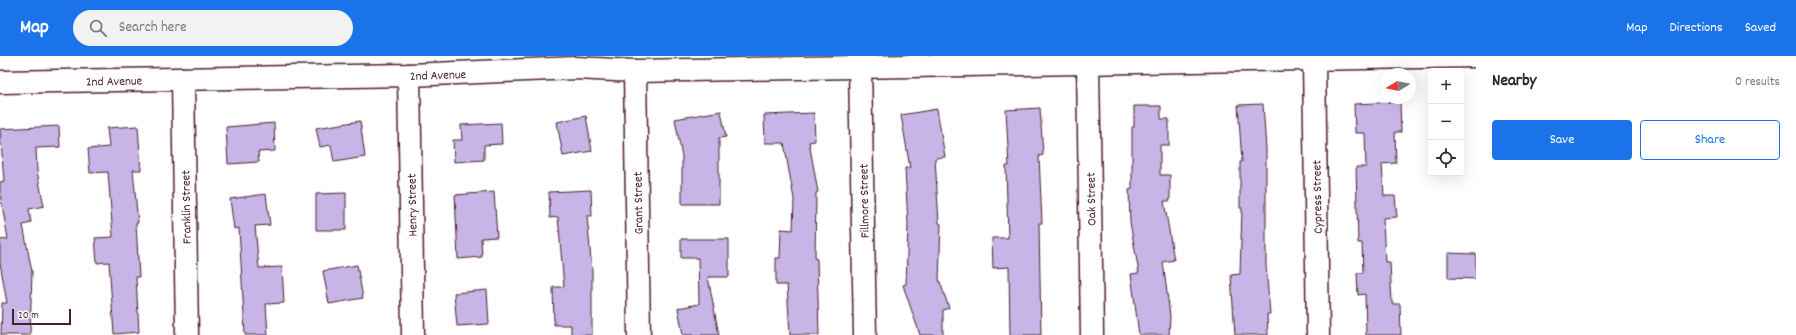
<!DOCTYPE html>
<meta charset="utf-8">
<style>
body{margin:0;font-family:Dekko,sans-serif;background:#f2f2f3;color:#2b2b33}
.controls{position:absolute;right:12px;top:12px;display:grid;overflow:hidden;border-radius:4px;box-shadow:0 4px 16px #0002}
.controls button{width:36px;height:36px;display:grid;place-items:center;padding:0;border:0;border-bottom:1px solid #e1e1e2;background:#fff;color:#2b2b33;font:20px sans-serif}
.compass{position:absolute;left:1380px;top:12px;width:36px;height:36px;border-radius:50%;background:#fff;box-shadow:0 4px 16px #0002;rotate:260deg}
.scale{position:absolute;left:12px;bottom:10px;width:59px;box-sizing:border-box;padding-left:4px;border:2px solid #4a1f2b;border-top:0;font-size:11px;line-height:14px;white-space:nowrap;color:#4a1f2b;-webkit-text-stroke:3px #fff;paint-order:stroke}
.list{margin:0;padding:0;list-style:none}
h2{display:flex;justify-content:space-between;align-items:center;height:52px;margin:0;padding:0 16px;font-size:17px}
h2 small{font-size:13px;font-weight:400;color:#7c7c81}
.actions{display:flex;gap:8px;padding:12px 16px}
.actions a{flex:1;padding:9px 0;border:1px solid #1a73e8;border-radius:4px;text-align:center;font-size:14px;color:#1a73e8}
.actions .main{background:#1a73e8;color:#fff}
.icon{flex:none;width:22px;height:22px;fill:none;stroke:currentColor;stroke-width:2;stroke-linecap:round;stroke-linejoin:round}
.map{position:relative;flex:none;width:1476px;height:279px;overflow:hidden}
header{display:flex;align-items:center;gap:24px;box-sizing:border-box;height:56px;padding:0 20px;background:#1a73e8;color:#fff}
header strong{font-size:19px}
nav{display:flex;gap:22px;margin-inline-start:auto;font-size:14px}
.search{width:280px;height:36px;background:#f2f2f3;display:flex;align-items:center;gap:10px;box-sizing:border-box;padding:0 14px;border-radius:22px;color:#7c7c81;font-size:15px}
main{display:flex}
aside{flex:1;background:#fff}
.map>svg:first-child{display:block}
.building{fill:#c6b5e6;stroke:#4a1f2b}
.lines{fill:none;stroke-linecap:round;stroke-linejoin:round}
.street-casing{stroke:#4a1f2b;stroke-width:25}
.street{stroke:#fff;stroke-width:22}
.labels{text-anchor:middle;stroke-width:4;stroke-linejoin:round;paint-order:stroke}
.street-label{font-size:13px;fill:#4a1f2b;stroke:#fff}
</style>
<header>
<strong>Map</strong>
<div class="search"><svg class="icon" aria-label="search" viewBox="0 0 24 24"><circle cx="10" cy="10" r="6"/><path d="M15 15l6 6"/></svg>Search here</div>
<nav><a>Map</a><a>Directions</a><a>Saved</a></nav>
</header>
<main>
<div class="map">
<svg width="1476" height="279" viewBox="0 0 1476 279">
<rect width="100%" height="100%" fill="#fff"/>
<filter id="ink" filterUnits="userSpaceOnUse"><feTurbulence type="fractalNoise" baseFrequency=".025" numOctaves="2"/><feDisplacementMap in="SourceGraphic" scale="8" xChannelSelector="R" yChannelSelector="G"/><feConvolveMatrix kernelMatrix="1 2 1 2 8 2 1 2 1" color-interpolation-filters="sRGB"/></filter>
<g filter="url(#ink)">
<g class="building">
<polygon points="1400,46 1401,76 1395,76 1396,107 1382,108 1384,140 1395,140 1397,161 1383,162 1385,206 1390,206 1392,248 1400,248 1401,279 1366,279 1365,238 1358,239 1357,217 1363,217 1362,187 1358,187 1356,111 1366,111 1365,77 1355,77 1354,48"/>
<polygon points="1263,48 1266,93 1266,210 1270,258 1267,258 1268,279 1235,279 1231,219 1240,218 1242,152 1240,152 1240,106 1242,106 1238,49"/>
<polygon points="1134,50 1161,50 1161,63 1169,63 1169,89 1160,89 1160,119 1170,119 1170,145 1164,145 1174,204 1163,206 1170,260 1169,279 1139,279 1131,218 1139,217 1130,166 1129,134 1132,133 1132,71 1134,71"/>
<polygon points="1040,52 1043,99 1039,100 1042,167 1039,167 1041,279 1010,279 1009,211 993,212 992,182 1008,182 1006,110 1009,110 1006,54"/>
<polygon points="937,53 945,101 935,102 939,167 941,168 939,223 949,252 943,254 943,279 920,279 903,229 906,228 908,168 905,112 910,112 901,59"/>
<polygon points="721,55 726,81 719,82 719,148 682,148 682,101 675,63"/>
<polygon points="814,57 815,85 809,86 818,136 816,137 815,203 817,203 819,279 790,279 787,229 776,229 776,202 780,202 781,173 793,174 794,143 784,87 765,87 764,59"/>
<polygon points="586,60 592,95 563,100 557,66"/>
<polygon points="360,65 365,101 334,106 331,89 320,91 316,72"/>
<polygon points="274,67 275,95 258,96 259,106 228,108 226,71"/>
<polygon points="501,67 502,88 484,89 484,104 454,106 453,84 462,84 461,69"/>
<polygon points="59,70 60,91 36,92 37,115 44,150 29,153 31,167 23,169 32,216 30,279 1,279 2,247 7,247 0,207 0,184 8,183 0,138 0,126 4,125 0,73"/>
<polygon points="138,70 141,114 133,114 138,167 136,167 139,221 136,221 139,276 114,278 109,206 97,207 95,182 113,181 108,116 90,117 88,93 109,91 107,72"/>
<polygon points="591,134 592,160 587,160 592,215 592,279 571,279 571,269 554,269 553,231 564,231 558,161 550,162 549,136"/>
<polygon points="494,136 497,181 481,182 482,201 458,203 455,139"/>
<polygon points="346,137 346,174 316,174 316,138"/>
<polygon points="266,138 270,169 255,170 259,212 282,211 284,247 266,248 268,279 245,279 239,172 234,173 230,143"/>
<polygon points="681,183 729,183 729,221 708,221 719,279 683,279 678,252 699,248 698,202 681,202"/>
<polygon points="1448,197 1476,198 1476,223 1448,222"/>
<polygon points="357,209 363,242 329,248 323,215"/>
<polygon points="487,234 489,268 457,270 454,237"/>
</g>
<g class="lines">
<defs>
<g id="street">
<polyline points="1314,4 1318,279"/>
<polyline points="1088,7 1092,279"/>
<polyline points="860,11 865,279"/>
<polyline points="635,15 639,279"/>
<polyline points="409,19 413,279"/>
<polyline points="183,23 187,279"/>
<polyline points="0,26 409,19 576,12 635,15 1476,0"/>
</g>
</defs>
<use href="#street" class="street-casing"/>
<use href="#street" class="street"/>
</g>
</g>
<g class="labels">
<g class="street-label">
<text transform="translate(438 18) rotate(-2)" y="5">2nd Avenue</text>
<text transform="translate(114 24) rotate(-1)" y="5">2nd Avenue</text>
<text transform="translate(1316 141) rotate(-91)" y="5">Cypress Street</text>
<text transform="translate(1090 143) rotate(-91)" y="5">Oak Street</text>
<text transform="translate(863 145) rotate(-91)" y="5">Fillmore Street</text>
<text transform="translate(637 147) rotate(-91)" y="5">Grant Street</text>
<text transform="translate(411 149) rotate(-91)" y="5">Henry Street</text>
<text transform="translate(185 151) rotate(-91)" y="5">Franklin Street</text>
</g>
</g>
</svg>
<div class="controls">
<button>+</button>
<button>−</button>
<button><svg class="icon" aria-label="locate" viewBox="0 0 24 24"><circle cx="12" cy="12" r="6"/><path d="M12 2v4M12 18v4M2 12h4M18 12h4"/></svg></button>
</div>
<svg class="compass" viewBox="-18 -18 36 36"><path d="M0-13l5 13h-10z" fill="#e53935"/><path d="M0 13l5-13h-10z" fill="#7c7c81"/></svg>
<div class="scale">20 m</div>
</div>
<aside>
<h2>Nearby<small>0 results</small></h2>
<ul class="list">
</ul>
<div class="actions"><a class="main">Save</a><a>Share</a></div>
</aside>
</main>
